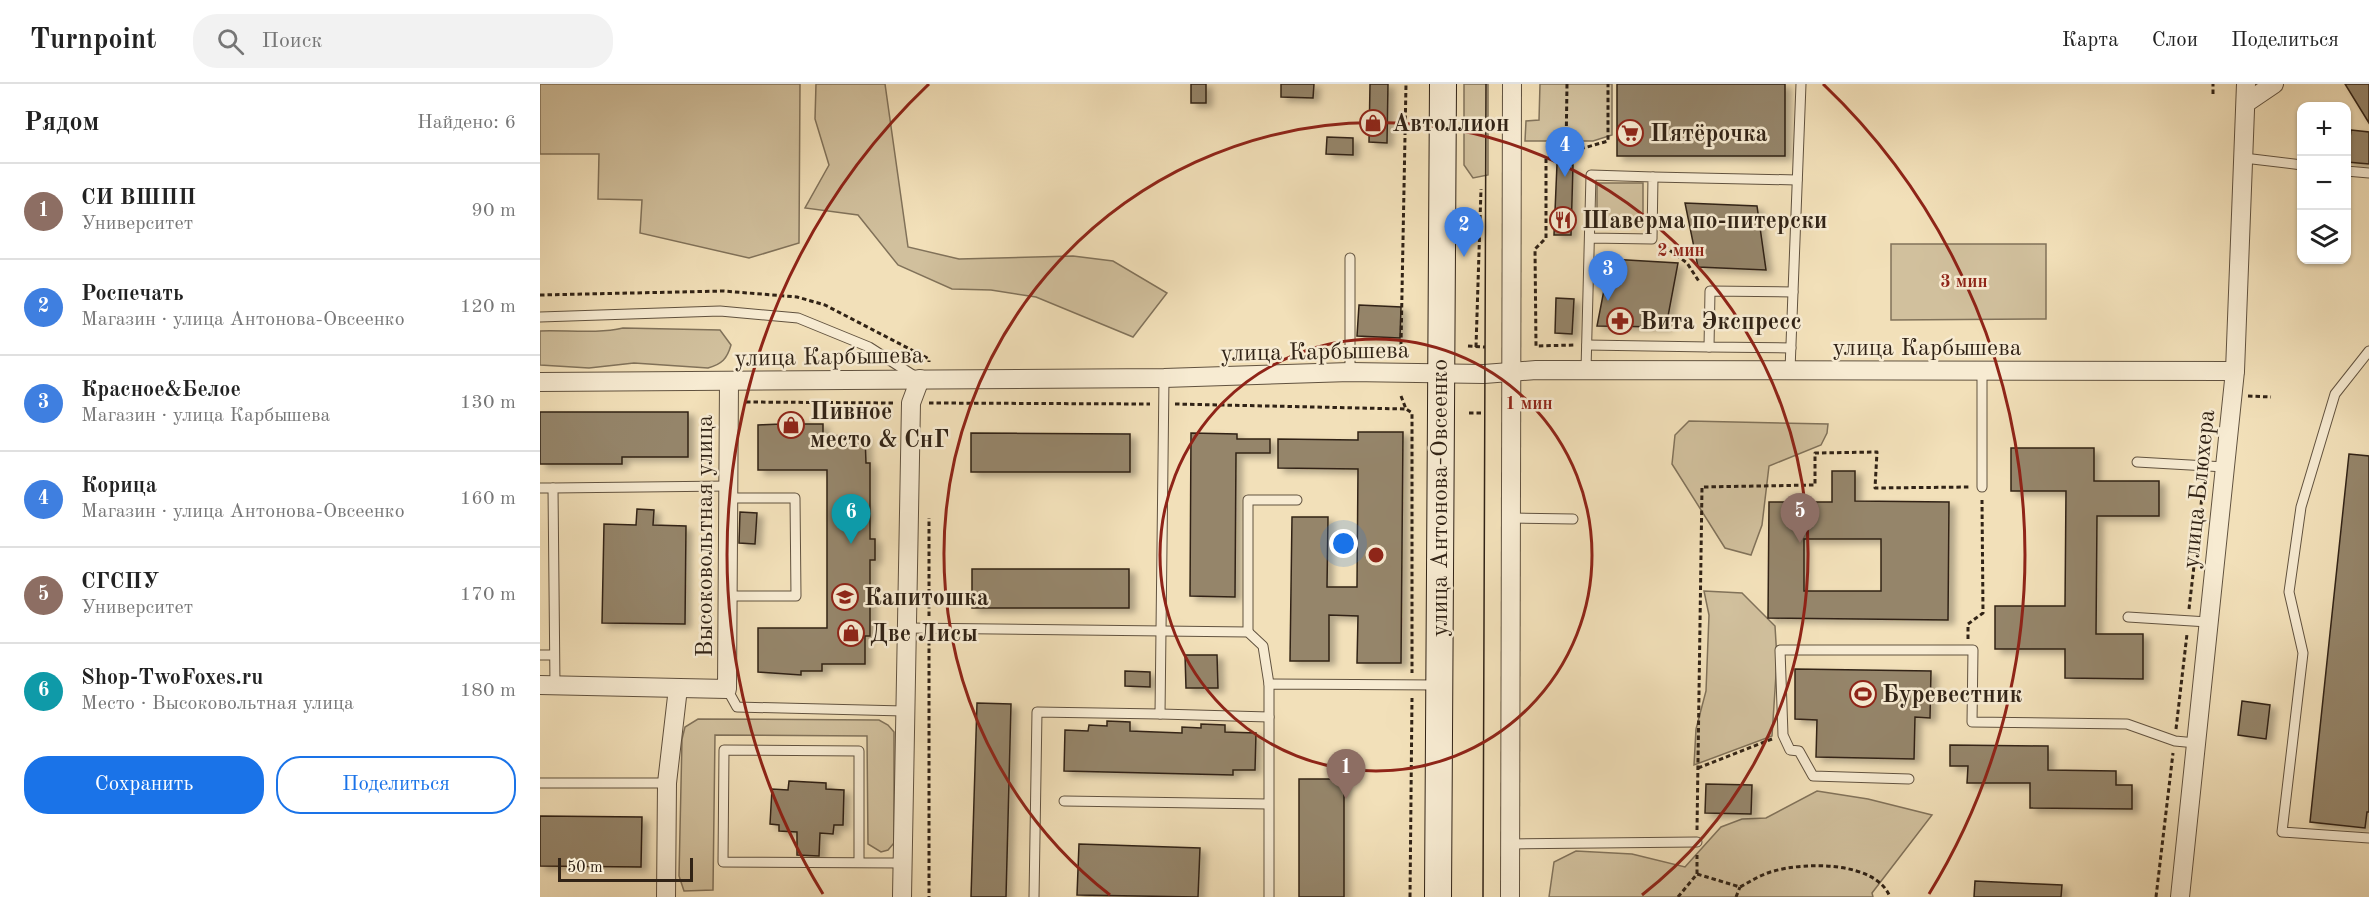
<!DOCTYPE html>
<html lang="ru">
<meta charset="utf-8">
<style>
body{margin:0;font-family:"Old Standard TT",serif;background:#f2f2f2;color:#222}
.controls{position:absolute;right:18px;top:18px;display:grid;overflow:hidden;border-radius:12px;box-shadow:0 2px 4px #0004}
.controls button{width:54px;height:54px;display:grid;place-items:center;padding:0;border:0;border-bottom:2px solid #e0e0e0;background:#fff;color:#222;font:30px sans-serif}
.scale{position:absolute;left:18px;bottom:15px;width:135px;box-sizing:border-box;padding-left:6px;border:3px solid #312316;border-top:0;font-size:16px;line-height:21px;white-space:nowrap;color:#312316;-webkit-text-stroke:4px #f7ebd2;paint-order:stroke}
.you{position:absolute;left:804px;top:460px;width:21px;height:21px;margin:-15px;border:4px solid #fff;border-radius:50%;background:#1a73e8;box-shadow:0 0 0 9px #1a73e833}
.badge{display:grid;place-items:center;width:39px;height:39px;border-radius:50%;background:#1a73e8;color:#fff;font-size:20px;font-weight:700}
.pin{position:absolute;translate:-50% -50px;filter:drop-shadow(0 2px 3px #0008)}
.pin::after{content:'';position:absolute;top:32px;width:21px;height:18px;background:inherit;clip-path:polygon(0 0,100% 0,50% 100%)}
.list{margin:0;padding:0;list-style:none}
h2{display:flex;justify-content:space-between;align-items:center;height:78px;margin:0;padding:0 24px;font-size:26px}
h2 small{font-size:20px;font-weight:400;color:#767676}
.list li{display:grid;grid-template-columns:39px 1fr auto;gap:18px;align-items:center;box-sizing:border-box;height:96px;padding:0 24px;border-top:2px solid #e0e0e0}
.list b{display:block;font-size:22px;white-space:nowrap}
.list p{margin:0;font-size:20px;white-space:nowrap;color:#767676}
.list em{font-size:20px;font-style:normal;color:#767676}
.actions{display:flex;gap:12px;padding:18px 24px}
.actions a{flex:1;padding:14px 0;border:2px solid #1a73e8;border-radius:24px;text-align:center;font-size:21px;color:#1a73e8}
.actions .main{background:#1a73e8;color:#fff}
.icon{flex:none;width:33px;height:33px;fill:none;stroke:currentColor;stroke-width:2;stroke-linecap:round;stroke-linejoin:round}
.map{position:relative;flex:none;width:1829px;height:813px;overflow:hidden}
header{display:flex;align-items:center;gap:36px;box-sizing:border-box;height:84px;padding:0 30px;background:#fff;border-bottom:2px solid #e0e0e0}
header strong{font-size:28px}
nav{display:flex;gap:33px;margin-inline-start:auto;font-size:21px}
.search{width:420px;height:54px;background:#f2f2f2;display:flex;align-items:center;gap:15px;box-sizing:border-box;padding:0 21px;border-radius:24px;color:#767676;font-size:22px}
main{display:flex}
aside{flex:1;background:#fff}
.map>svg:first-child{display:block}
.green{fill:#d1c09d;stroke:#81725a;stroke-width:1.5}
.building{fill:#95856b;stroke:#312316;stroke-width:1.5;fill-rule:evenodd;filter:url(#shadow)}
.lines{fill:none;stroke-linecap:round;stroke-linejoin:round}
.service-casing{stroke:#61523f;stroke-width:11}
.minor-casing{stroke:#61523f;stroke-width:20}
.secondary-casing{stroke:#312316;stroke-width:28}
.path{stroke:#312316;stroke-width:3;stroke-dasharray:4.5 3;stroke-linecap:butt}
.service{stroke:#f7ebd2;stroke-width:9}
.minor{stroke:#f7ebd2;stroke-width:18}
.secondary{stroke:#f7ebd2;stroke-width:26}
.tram{stroke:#312316;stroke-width:1.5}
.ring{fill:none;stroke:#8f2418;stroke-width:3}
.labels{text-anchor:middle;stroke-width:5;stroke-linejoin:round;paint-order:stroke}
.poi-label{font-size:24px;font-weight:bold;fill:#312316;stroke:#f7ebd2;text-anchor:start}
.street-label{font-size:24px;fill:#312316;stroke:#f7ebd2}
.centre{fill:#8f2418;stroke:#f7ebd2;stroke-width:3}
.ring-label{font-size:18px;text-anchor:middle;font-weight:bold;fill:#8f2418;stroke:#f7ebd2;stroke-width:5;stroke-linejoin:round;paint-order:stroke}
</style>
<header>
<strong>Turnpoint</strong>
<div class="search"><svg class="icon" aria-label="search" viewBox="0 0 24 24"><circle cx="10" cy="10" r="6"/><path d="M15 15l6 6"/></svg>Поиск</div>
<nav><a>Карта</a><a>Слои</a><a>Поделиться</a></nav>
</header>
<main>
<aside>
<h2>Рядом<small>Найдено: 6</small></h2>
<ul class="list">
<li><span class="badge" style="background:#8d6e63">1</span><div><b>СИ ВШПП</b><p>Университет</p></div><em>90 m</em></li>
<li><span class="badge" style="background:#3f7fe0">2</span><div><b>Роспечать</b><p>Магазин · улица Антонова-Овсеенко</p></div><em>120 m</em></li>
<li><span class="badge" style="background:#3f7fe0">3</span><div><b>Красное&amp;Белое</b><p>Магазин · улица Карбышева</p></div><em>130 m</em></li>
<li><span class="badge" style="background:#3f7fe0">4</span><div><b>Корица</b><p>Магазин · улица Антонова-Овсеенко</p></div><em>160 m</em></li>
<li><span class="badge" style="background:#8d6e63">5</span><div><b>СГСПУ</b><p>Университет</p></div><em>170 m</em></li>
<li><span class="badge" style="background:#0f9aa8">6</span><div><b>Shop-TwoFoxes.ru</b><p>Место · Высоковольтная улица</p></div><em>180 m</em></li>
</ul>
<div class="actions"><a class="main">Сохранить</a><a>Поделиться</a></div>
</aside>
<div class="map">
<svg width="1829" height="813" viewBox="0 0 1829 813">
<defs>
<filter id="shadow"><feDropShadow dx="6" dy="4" stdDeviation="3" flood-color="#0004"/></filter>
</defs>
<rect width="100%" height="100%" fill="#f2e0b9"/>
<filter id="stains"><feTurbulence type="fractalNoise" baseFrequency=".00333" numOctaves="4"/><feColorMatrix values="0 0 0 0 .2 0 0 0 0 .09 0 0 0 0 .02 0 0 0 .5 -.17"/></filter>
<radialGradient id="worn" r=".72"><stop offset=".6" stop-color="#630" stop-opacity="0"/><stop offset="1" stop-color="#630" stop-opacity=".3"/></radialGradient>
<g class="green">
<polygon points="0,0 260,0 259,159 209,174 100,149 102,116 58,115 59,70 0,70"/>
<polygon points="276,0 345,0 368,163 419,175 533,172 573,177 627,209 593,253 496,213 451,206 412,205 358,181 318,131 265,124 289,81 275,35"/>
<polygon points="924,0 948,0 948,91 933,94 924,81"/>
<polygon points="1000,0 1072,0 1072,51 1053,57 985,57 986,37 999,36"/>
<polygon points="1057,99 1103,99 1103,141 1057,140"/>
<polygon points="1351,160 1506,160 1506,235 1351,236"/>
<path d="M83,244l97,2 11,15c-4,14 -9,19 -23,23l-74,-5 -45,5 -49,-3v-34c28,-1 56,3 83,-3z"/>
<polygon points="1149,337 1288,340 1287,349 1281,361 1229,382 1222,441 1211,471 1185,464 1132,380 1135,351"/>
<polygon points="1164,507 1202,509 1235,542 1237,575 1232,652 1154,681 1156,645 1166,607 1169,531"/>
<polygon points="158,635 339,636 348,641 354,648 354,759 348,766 341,768 328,760 327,652 175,651 173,806 144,807 139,792 142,655 145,643"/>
<polygon points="1277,707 1328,715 1392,731 1332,809 1333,813 1009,813 1014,778 1036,767 1092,770 1145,783 1181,743 1202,735 1226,734"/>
</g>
<g class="building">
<rect x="651" y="0" width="15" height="19"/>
<polygon points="741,0 774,0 773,14 741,13"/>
<polygon points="830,0 848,0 847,59 829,58"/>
<rect x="1077" y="0" width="168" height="72"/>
<polygon points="1805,0 1829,0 1829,39"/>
<polygon points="1811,46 1829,48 1829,80 1807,78"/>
<polygon points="787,53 813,54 813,71 786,70"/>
<polygon points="1017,80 1033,81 1031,151 1014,151"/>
<polygon points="1145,119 1217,122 1226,186 1158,183"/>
<polygon points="1070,175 1138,179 1126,243 1057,242"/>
<polygon points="1016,214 1034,215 1032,250 1015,249"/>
<polygon points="819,221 861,223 860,254 817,252"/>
<polygon points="0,328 148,328 148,373 82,373 82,380 0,380"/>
<polygon points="240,336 263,336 263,340 283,340 283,352 325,351 326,379 330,379 330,455 335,455 335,476 330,476 330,552 325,552 325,580 282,580 282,587 261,587 261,591 218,588 218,544 287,544 287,386 218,386 218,341 241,340"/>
<polygon points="818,348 863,348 861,579 817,579 818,532 789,531 789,577 750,577 752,433 788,433 787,503 817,503 818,385 738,384 738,355 818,356"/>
<polygon points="431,349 590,350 590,388 431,388"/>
<polygon points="651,349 697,350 697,355 730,355 730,369 696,369 695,513 650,512"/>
<polygon points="1471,364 1554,364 1554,397 1619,397 1619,432 1557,432 1556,550 1603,550 1603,595 1525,594 1525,565 1455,565 1455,522 1525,522 1526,407 1471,407"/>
<polygon points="1809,370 1829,372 1829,728 1827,728 1825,744 1770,738"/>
<path d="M1292,387h23v30l94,1 -1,118 -180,-2 1,-116h63zM1264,455h77v52h-77z"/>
<polygon points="97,425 114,426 113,441 146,442 145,540 62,539 64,440 96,441"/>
<polygon points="200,428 217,429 215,460 199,459"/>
<rect x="432" y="485" width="157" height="39"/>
<polygon points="645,571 677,571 678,604 646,604"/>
<polygon points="1255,585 1391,587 1390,634 1375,633 1374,675 1276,673 1277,636 1255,635"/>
<polygon points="585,587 610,588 610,603 585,602"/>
<polygon points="1702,617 1730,621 1726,655 1698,651"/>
<polygon points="437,619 471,620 466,813 431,813"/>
<polygon points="567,637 590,638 590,647 642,649 642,643 661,644 661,640 685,641 685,648 716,649 715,686 693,686 693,691 524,687 525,646 548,647 549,641 567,642"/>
<polygon points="1410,661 1508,662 1508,686 1576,687 1576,701 1592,701 1592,725 1490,724 1490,699 1427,699 1428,682 1410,682"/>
<rect x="759" y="695" width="45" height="118"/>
<polygon points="249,697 286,699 286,705 304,706 303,741 294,741 293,750 280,749 279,772 257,771 257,748 239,747 239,741 230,740 232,705 248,706"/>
<polygon points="1166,700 1212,701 1211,730 1165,729"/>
<polygon points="0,732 102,733 101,783 0,782"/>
<polygon points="539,760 660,764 658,813 537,811"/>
<polygon points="1435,797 1522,801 1521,813 1434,813"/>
</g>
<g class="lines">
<defs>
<g id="service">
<polyline points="1704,74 1762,81"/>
<polyline points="1806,87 1829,89"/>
<polyline points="1113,93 1257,96"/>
<polyline points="810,174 810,288"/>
<polyline points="0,233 180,227 258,234 329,263 376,293"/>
<polyline points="1047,261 1169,263"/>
<polyline points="1251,264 1169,263 1170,207 1253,208"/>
<polyline points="1829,267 1795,310 1761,423 1749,508 1763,569 1742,748 1829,754"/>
<polyline points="1046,286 1051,91 1113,93 1112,155 1050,154"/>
<polyline points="1250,286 1261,0"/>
<polyline points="1442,287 1442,403"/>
<polyline points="1597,378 1685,383"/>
<polyline points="0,404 13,404"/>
<polyline points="970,434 1033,435"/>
<polyline points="188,512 256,512 255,414 189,414"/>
<polyline points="1588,533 1668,538"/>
<polyline points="366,544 708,548 723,562 729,600"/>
<polyline points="708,548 708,416 757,416"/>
<polyline points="0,571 14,571"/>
<polyline points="15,601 13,404 189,402"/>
<polyline points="187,605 197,623 364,627"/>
<polyline points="620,630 729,633"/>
<polyline points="1369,695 1273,692 1259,667 1250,666 1243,651 1240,566 1433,566 1432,638 1587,640 1635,657 1656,659"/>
<polyline points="0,699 127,699"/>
<polyline points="524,717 728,720"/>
<polyline points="970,760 1157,758"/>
<polyline points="319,778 319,667 184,666 183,778 362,779"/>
<polyline points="494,813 497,628 620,630 624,294"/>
<polyline points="729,813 729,600 898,601"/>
</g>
<g id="minor">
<polyline points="1706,19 1734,0"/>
<polyline points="0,298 624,294 810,288 944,290 996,286 1695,287"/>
<polyline points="0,601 187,605 189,298"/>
<polyline points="126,813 127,699 138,604"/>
<polyline points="362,813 371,319 380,295"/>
<polyline points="970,813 972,0"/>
<polyline points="1640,813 1695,287 1706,0"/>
</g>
<polyline id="secondary" points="898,813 903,0"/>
</defs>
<use href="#service" class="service-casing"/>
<use href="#minor" class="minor-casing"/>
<use href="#secondary" class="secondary-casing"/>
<g class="path">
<polyline points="1027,0 1026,69 1006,74 1006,154 995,165 996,262 1034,261"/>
<polyline points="1673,10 1673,0"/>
<polyline points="1026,69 1068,57 1068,0"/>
<polyline points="1124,162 1147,179 1160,199"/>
<polyline points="0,211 184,207 257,213 285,221 389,275 389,278"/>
<polyline points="861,261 866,0"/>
<polyline points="928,262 945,263"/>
<polyline points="936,263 941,105"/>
<polyline points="861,312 866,325 872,329 872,589"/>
<polyline points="1708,312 1731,313"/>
<polyline points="206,318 355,319"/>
<polyline points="389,319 610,320"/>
<polyline points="635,320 866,325"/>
<polyline points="929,329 944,329"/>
<polyline points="1649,525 1664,395"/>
<polyline points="389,532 389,434"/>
<polyline points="1428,555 1428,540 1443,529 1442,416"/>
<polyline points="389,557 389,813"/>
<polyline points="1636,645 1647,550"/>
<polyline points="1158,684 1232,655"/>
<polyline points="1157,746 1162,403 1275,401 1275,369 1337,368 1335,404 1431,403"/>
<polyline points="1157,790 1157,771"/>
<polyline points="870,813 872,614"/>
<path d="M1138,813l19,-23 43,13c11,-6 22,-13 34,-16 31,-9 102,-10 116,26"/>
<polyline points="1196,813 1200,803"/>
<polyline points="1616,813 1633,669"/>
</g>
<use href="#service" class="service"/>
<use href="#minor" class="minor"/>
<use href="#secondary" class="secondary"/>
<polyline class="tram" points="943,813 946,0"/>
</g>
<g class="ring">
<circle cx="836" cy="471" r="216"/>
<path d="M570 811A432 432 0 1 1 1102 811"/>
<path d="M283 810A649 649 0 0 1 389 0M1283 0A649 649 0 0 1 1389 810"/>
</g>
<defs>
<symbol id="shop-ring" viewBox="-11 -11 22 22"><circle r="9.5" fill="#f7ebd2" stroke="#8f2418" stroke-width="1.5"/><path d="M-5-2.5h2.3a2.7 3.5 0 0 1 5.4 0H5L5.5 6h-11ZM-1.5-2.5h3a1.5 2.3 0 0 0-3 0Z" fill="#8f2418"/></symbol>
<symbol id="supermarket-ring" viewBox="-11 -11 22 22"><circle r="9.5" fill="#f7ebd2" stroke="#8f2418" stroke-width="1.5"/><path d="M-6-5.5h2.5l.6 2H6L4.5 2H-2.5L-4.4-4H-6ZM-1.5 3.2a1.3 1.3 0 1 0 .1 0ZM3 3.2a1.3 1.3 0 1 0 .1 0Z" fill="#8f2418"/></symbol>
<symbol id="restaurant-ring" viewBox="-11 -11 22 22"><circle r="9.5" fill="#f7ebd2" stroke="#8f2418" stroke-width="1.5"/><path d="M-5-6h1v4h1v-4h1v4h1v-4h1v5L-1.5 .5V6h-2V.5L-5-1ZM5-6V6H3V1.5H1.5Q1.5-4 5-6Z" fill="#8f2418"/></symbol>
<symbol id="pharmacy-ring" viewBox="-11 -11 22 22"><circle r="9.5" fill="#f7ebd2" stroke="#8f2418" stroke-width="1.5"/><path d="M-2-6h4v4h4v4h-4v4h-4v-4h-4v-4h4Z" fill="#8f2418"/></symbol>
<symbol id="school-ring" viewBox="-11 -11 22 22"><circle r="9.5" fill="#f7ebd2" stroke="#8f2418" stroke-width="1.5"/><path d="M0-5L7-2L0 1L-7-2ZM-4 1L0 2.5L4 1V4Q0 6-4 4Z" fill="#8f2418"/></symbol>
<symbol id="stadium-ring" viewBox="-11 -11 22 22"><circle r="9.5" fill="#f7ebd2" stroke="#8f2418" stroke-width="1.5"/><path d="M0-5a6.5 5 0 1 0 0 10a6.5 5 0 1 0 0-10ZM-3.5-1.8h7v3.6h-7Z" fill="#8f2418"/></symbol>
</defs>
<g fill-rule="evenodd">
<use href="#shop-ring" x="818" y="24" width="30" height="30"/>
<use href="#supermarket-ring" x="1075" y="34" width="30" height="30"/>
<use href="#restaurant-ring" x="1008" y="121" width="30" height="30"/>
<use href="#pharmacy-ring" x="1065" y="222" width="30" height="30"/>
<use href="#shop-ring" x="236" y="326" width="30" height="30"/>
<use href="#school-ring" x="290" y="498" width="30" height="30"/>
<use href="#shop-ring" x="296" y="534" width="30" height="30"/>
<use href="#stadium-ring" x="1308" y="595" width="30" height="30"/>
</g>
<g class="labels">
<g class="poi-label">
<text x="852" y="47">Автоллион</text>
<text x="1110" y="57">Пятёрочка</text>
<text x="1042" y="144">Шаверма по-питерски</text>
<text x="1100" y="245">Вита Экспресс</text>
<text x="270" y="335">Пивное<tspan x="270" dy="28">место &amp; СнГ</tspan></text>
<text x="324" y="521">Капитошка</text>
<text x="330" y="557">Две Лисы</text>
<text x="1342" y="618">Буревестник</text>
</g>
<g class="street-label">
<text x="1387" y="271">улица Карбышева</text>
<text transform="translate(775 267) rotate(-1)" y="8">улица Карбышева</text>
<text transform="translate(289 272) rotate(-1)" y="8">улица Карбышева</text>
<text transform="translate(1658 405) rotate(-84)" y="8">улица Блюхера</text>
<text transform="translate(899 414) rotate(-90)" y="8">улица Антонова-Овсеенко</text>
<text transform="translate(164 452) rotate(-90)" y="8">Высоковольтная улица</text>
</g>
</g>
<circle cx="836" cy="471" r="9" class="centre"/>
<g class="ring-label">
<text x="1141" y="172">2 мин</text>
<text x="1424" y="203">3 мин</text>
<text x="989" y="325">1 мин</text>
</g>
<rect width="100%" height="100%" filter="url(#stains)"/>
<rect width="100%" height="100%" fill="url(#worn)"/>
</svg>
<div class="controls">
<button>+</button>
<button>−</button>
<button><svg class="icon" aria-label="layers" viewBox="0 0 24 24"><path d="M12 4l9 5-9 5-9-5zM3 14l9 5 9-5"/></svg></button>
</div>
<div class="scale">50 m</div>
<div class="you"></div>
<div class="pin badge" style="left:806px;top:715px;background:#8d6e63">1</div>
<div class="pin badge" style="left:924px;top:173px;background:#3f7fe0">2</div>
<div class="pin badge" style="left:1068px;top:217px;background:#3f7fe0">3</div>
<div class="pin badge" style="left:1025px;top:93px;background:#3f7fe0">4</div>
<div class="pin badge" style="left:1260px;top:459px;background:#8d6e63">5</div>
<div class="pin badge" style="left:311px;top:460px;background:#0f9aa8">6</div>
</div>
</main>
